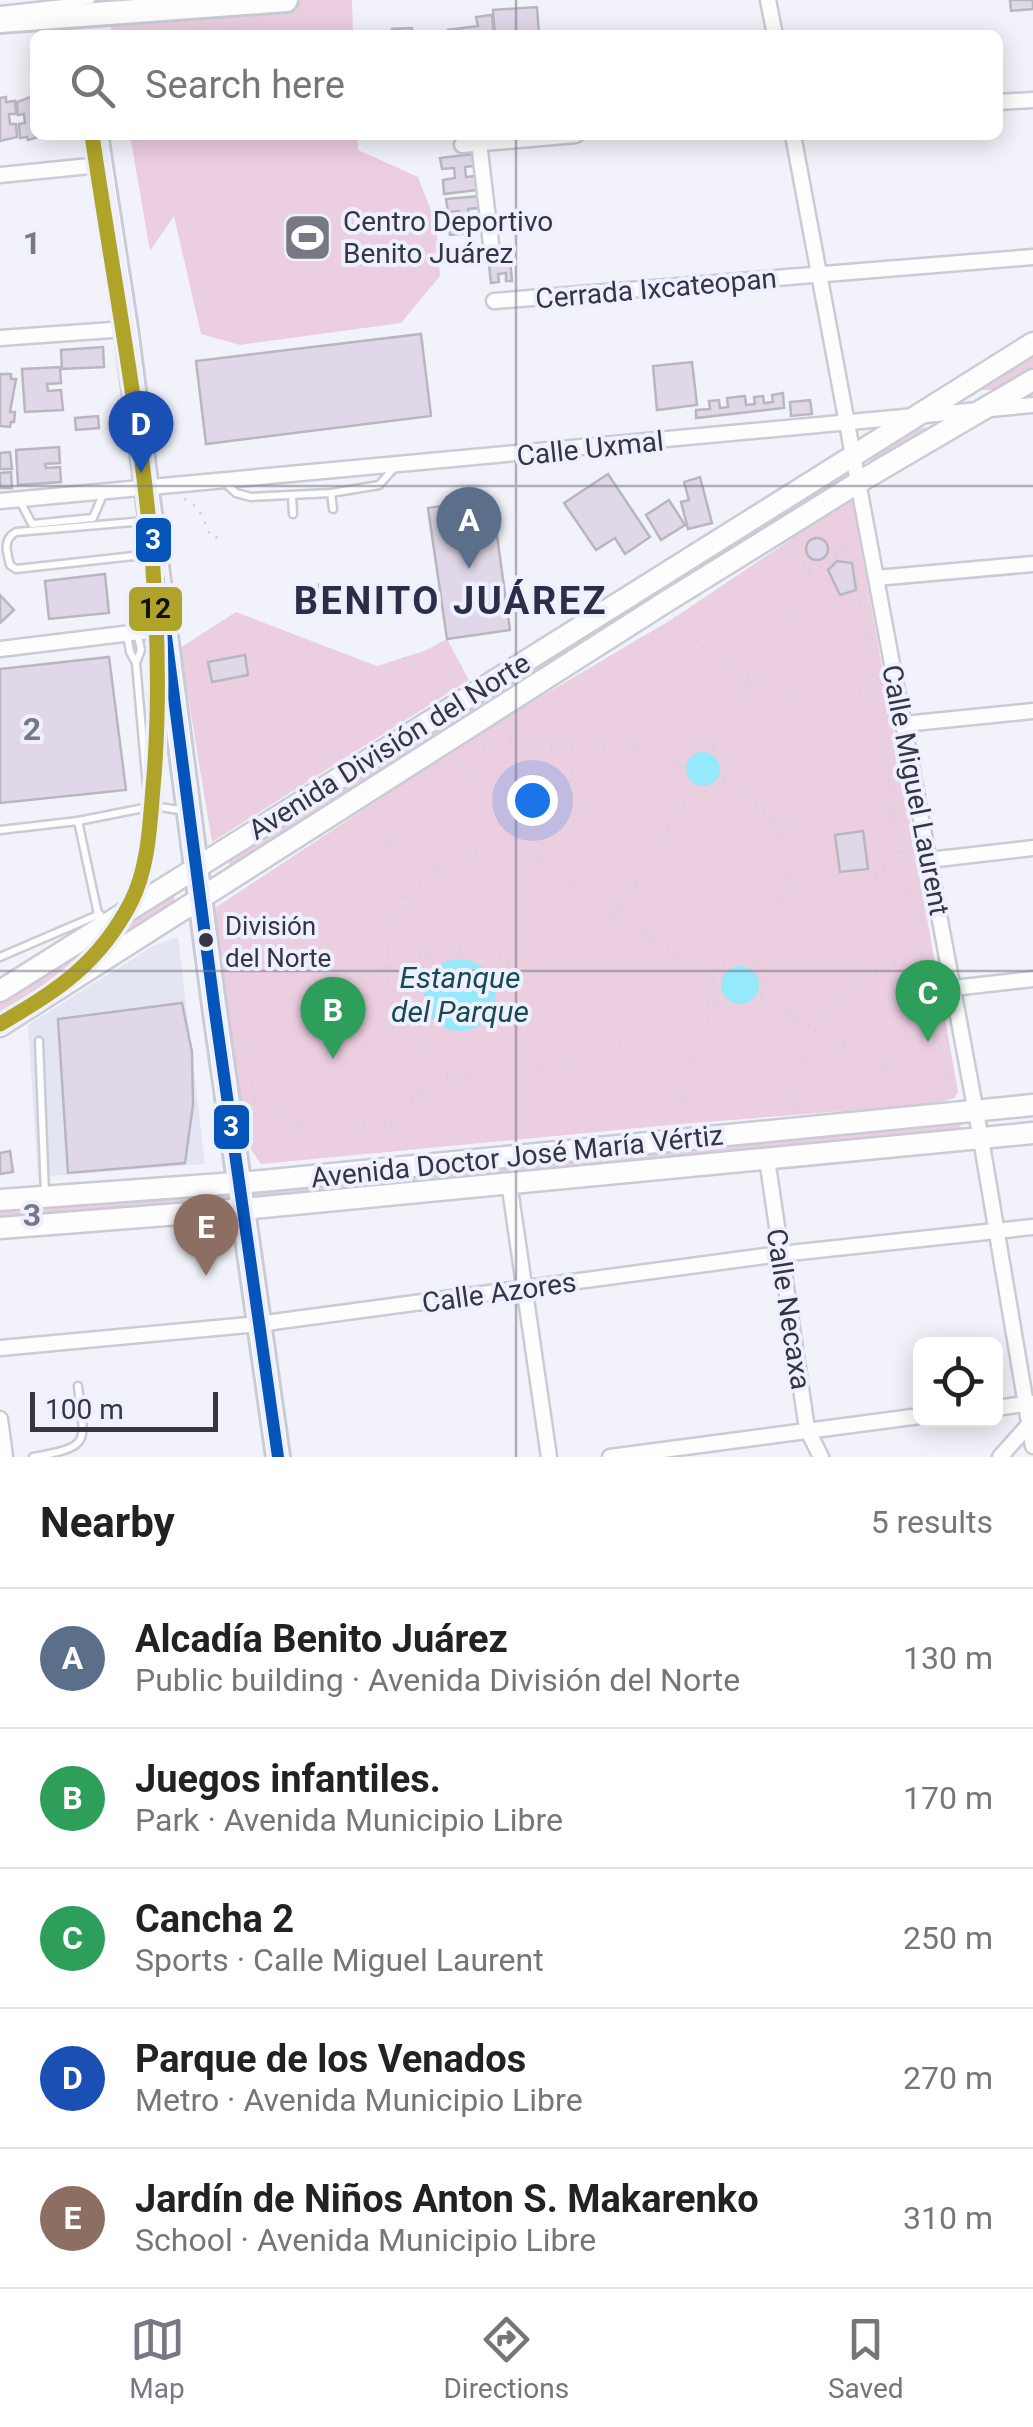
<!DOCTYPE html>
<meta charset="utf-8">
<style>
body{margin:0;font-family:Roboto,sans-serif;background:#f2f2f2;color:#222}
.controls{position:absolute;right:30px;bottom:30px;display:grid;overflow:hidden;border-radius:15px;box-shadow:0 5px 25px #0003}
.controls button{width:90px;height:90px;display:grid;place-items:center;padding:0;border:0;border-bottom:2px solid #e0e0e0;background:#fff;color:#222;font:50px sans-serif}
.scale{position:absolute;left:30px;bottom:25px;width:188px;box-sizing:border-box;padding-left:10px;border:5px solid #353644;border-top:0;font-size:28px;line-height:35px;white-space:nowrap;color:#353644;-webkit-text-stroke:8px #eef0fe;paint-order:stroke}
.you{position:absolute;left:532px;top:800px;width:35px;height:35px;margin:-25px;border:8px solid #fff;border-radius:50%;background:#1a73e8;box-shadow:0 0 0 15px #1a73e833}
.badge{display:grid;place-items:center;width:65px;height:65px;border-radius:50%;background:#777884;color:#fff;font-size:32px;font-weight:700}
.pin{position:absolute;translate:-50% -82px;filter:drop-shadow(0 2px 5px #0008)}
.pin::after{content:'';position:absolute;top:52px;width:35px;height:30px;background:inherit;clip-path:polygon(0 0,100% 0,50% 100%)}
.list{margin:0;padding:0;list-style:none}
h2{display:flex;justify-content:space-between;align-items:center;height:130px;margin:0;padding:0 40px;font-size:42px}
h2 small{font-size:32px;font-weight:400;color:#767676}
.list li{display:grid;grid-template-columns:65px 1fr auto;gap:30px;align-items:center;box-sizing:border-box;height:140px;padding:0 40px;border-top:2px solid #e0e0e0}
.list b{display:block;font-size:38px;white-space:nowrap}
.list p{margin:0;font-size:32px;white-space:nowrap;color:#767676}
.list em{font-size:32px;font-style:normal;color:#767676}
.icon{flex:none;width:55px;height:55px;fill:none;stroke:currentColor;stroke-width:2;stroke-linecap:round;stroke-linejoin:round}
.map{position:relative;flex:none;width:1033px;height:1457px;overflow:hidden}
.search{position:absolute;background:#fff;box-shadow:0 5px 25px #0003;left:30px;right:30px;top:30px;height:110px;display:flex;align-items:center;gap:25px;box-sizing:border-box;padding:0 35px;border-radius:15px;color:#767676;font-size:38px}
.sheet{height:830px;background:#fff}
nav{display:flex;justify-content:space-around;align-items:center;box-sizing:border-box;height:140px;border-top:2px solid #e0e0e0;background:#fff;font-size:28px;color:#767676}
nav a{display:grid;justify-items:center;gap:5px}
nav .on{color:#777884}
.map>svg:first-child{display:block}
.built{fill:#e3e5f2}
.green{fill:#ebcee0}
.water{fill:#96e9fa}
.building{fill:#e0d8e8;stroke:#b9b6bf;stroke-width:2.5}
.lines{fill:none;stroke-linecap:round;stroke-linejoin:round}
.service-casing{stroke:#c9cbd5;stroke-width:11}
.minor-casing{stroke:#c9cbd5;stroke-width:19}
.secondary-casing{stroke:#c9cbd5;stroke-width:25}
.primary-casing{stroke:#c9cbd5;stroke-width:28}
.path{stroke:#d3d4d7;stroke-width:2.5;stroke-dasharray:2.5 8;stroke-linecap:butt}
.service{stroke:#fdfdfe;stroke-width:6}
.minor{stroke:#fdfdfe;stroke-width:14}
.secondary{stroke:#fdfdfe;stroke-width:20}
.primary{stroke:#fdfdfe;stroke-width:22}
.bus-1-casing{stroke:#eef0fe;stroke-width:20}
.bus-1{stroke:#0554ba;stroke-width:12}
.metro-1-casing{stroke:#eef0fe;stroke-width:22}
.metro-1{stroke:#b0a32a;stroke-width:15}
.grid{fill:none;stroke:#777884;stroke-width:2.5;stroke-opacity:0.55}
.bus-dot{fill:#353644;stroke:#eef0fe;stroke-width:4}
.labels{text-anchor:middle;stroke-width:8;stroke-linejoin:round;paint-order:stroke}
.bus-label{font-size:26px;fill:#353644;stroke:#eef0fe;text-anchor:start}
.poi-label{font-size:28px;fill:#353644;stroke:#eef0fe;text-anchor:start}
.street-label{font-size:28px;fill:#353644;stroke:#eef0fe}
.water-label{font-size:30px;font-style:italic;fill:#164b54;stroke:#eef0fe}
.district-label{font-size:38px;font-weight:bold;letter-spacing:2.5px;fill:#2b2d49;stroke:#eef0fe}
.grid-label{font-size:32px;text-anchor:middle;font-weight:bold;fill:#777884;stroke:#eef0fe;stroke-width:8;stroke-linejoin:round;paint-order:stroke}
.line-badge{stroke:#eef0fe;stroke-width:4}
.badge-label{font-size:28px;text-anchor:middle;font-weight:bold;fill:#fff}
.pale-badge-label{font-size:28px;text-anchor:middle;font-weight:bold;fill:#111}
</style>
<div class="map">
<svg width="1033" height="1457" viewBox="0 0 1033 1457">
<rect width="100%" height="100%" fill="#f2f3fa"/>
<polygon class="built" points="178,937 205,1164 38,1177 28,1025 153,946"/>
<g class="green">
<polygon points="228,0 352,0 353,35 112,35 109,14"/>
<polygon points="130,135 357,135 358,150 418,177 436,223 440,276 401,323 240,345 201,334 174,216 150,251"/>
<polygon points="1033,354 1033,367 996,390 975,390"/>
<polygon points="933,427 872,469 869,455 911,429"/>
<polygon points="844,469 844,483 230,866 227,857"/>
<polygon points="852,498 958,1092 955,1098 932,1104 681,1124 261,1164 247,1144 209,912 479,733 674,618"/>
<polygon points="236,612 377,666 424,651 447,639 469,680 212,842 180,648"/>
<polygon points="173,888 175,904 0,1014 0,997"/>
<polygon points="959,1121 963,1134 250,1199 249,1191"/>
<polygon points="226,1192 228,1204 0,1219 0,1207"/>
</g>
<g class="water">
<circle cx="703" cy="769" r="17"/>
<circle cx="460" cy="995" r="36"/>
<circle cx="740" cy="985" r="19"/>
</g>
<g class="building">
<polygon points="1010,0 1033,0 1033,9 1011,11"/>
<polygon points="537,7 539,35 495,35 493,10"/>
<polygon points="492,15 494,35 443,35 448,30 478,26 476,17"/>
<polygon points="412,28 413,35 393,35 392,29"/>
<polygon points="33,96 35,135 45,135 28,140 27,137 20,138 19,124 25,123 24,114 18,115 17,102"/>
<polygon points="6,97 6,102 15,101 16,114 9,114 10,124 16,124 17,137 0,141 0,98"/>
<polygon points="473,154 474,166 465,167 466,177 475,176 477,190 444,194 443,180 455,178 454,168 442,169 440,158"/>
<polygon points="479,196 480,208 468,209 469,218 481,217 482,232 450,235 449,223 460,222 459,211 448,212 446,199"/>
<polygon points="503,248 509,248 512,281 506,281 506,273 498,274 499,282 491,283 488,255 503,253"/>
<polygon points="421,334 431,416 206,444 196,361"/>
<polygon points="103,347 104,367 62,369 61,350"/>
<polygon points="692,362 697,405 657,410 653,366"/>
<polygon points="60,367 61,383 47,384 48,391 61,390 63,410 25,412 22,369"/>
<polygon points="0,374 11,374 11,379 16,379 10,412 15,412 14,422 11,422 10,427 0,426"/>
<polygon points="783,393 784,408 696,418 696,410 710,409 709,401 719,400 720,408 728,407 727,398 745,396 746,405 755,404 754,397 763,396 764,403 773,402 772,395"/>
<polygon points="810,400 812,414 791,416 790,402"/>
<polygon points="98,416 99,428 76,430 75,418"/>
<polygon points="59,447 60,463 45,464 46,468 60,467 61,482 18,485 16,450"/>
<polygon points="10,452 12,469 0,469 0,453"/>
<polygon points="11,472 12,488 0,488 0,473"/>
<polygon points="608,474 650,537 625,554 615,538 596,550 564,503"/>
<polygon points="700,477 712,523 688,529 681,502 689,500 684,482"/>
<polygon points="492,499 510,630 447,639 428,508"/>
<polygon points="669,500 685,525 661,540 646,515"/>
<circle cx="817" cy="549" r="11"/>
<polygon points="837,561 852,563 856,590 840,595 828,570"/>
<polygon points="105,574 109,613 49,619 45,581"/>
<polygon points="319,585 333,591 320,601"/>
<polygon points="0,595 14,610 0,623"/>
<polygon points="245,655 248,675 212,682 208,662"/>
<polygon points="109,657 126,790 0,803 0,669"/>
<polygon points="863,831 868,869 840,872 835,835"/>
<polygon points="182,1003 192,1052 193,1105 185,1163 68,1173 58,1019"/>
<polygon points="10,1151 13,1172 0,1174 0,1153"/>
</g>
<g class="lines">
<defs>
<g id="service">
<polyline points="0,10 91,0"/>
<polyline points="226,484 236,493 251,497 331,493 379,485 395,467"/>
<polyline points="331,493 333,509"/>
<polyline points="292,496 293,514"/>
<polyline points="20,501 32,524 93,518 104,492"/>
<path d="M145,521l-129,11c-14,8 -9,20 -6,33l6,4 136,-15"/>
<polyline points="137,632 141,650 136,663 147,787 154,806"/>
<polyline points="127,635 130,652 136,663"/>
<polyline points="78,821 154,806 185,811"/>
<polyline points="0,830 78,821 98,914"/>
<polyline points="0,957 100,914"/>
<polyline points="39,1041 45,1194"/>
<path d="M33,1457c61,-11 51,-14 45,-71"/>
</g>
<g id="minor">
<polyline points="768,0 775,35"/>
<polyline points="998,102 1033,100"/>
<polyline points="793,135 981,1139 1033,1446"/>
<polyline points="479,143 491,244"/>
<polyline points="462,145 576,135"/>
<polyline points="0,175 100,165"/>
<polyline points="494,301 1033,257"/>
<polyline points="0,338 126,329"/>
<polyline points="0,501 1033,405"/>
<polyline points="876,578 1033,564"/>
<polyline points="0,649 164,629"/>
<polyline points="904,724 1033,711"/>
<polyline points="929,860 1033,848"/>
<polyline points="953,988 1033,979"/>
<polyline points="767,1159 807,1429 821,1457"/>
<polyline points="509,1182 549,1457"/>
<polyline points="0,1348 258,1324 780,1254 1033,1227"/>
<polyline points="996,1408 1032,1403"/>
<polyline points="0,1419 5,1457"/>
<polyline points="610,1457 920,1416"/>
<polyline points="1000,1457 1033,1420"/>
</g>
<g id="secondary">
<polyline points="0,991 1033,343"/>
<polyline points="0,1026 664,603 859,482 1033,380"/>
<polyline points="0,1200 262,1181 1033,1105"/>
<polyline points="0,1228 243,1209 1033,1133"/>
</g>
<g id="primary">
<polyline points="0,21 286,0"/>
<polyline points="96,135 126,329 214,1005 278,1457"/>
</g>
</defs>
<use href="#service" class="service-casing"/>
<use href="#minor" class="minor-casing"/>
<use href="#secondary" class="secondary-casing"/>
<use href="#primary" class="primary-casing"/>
<g class="path">
<path d="M184,499c17,6 19,22 27,38l14,1"/>
<polyline points="845,508 900,848 950,1096"/>
<polyline points="789,545 811,570 825,567 847,541"/>
<path d="M674,617c50,61 121,93 199,73"/>
<polyline points="403,658 423,669 437,697"/>
<path d="M509,741c7,-8 14,-17 11,-28"/>
<circle cx="520" cy="800" r="58"/>
<polyline points="473,743 489,749"/>
<circle cx="703" cy="769" r="23"/>
<polyline points="550,748 605,746 649,749 679,762"/>
<polyline points="713,748 811,570"/>
<path d="M724,777c81,61 71,100 29,184"/>
<polyline points="374,806 399,870 402,898"/>
<path d="M782,834c31,-50 69,-39 113,-14"/>
<polyline points="539,857 655,941 713,977"/>
<path d="M786,876c49,50 79,15 113,-27"/>
<path d="M226,905c49,19 80,31 111,76"/>
<circle cx="739" cy="984" r="26"/>
<polyline points="761,998 880,1067 881,1103"/>
<polyline points="881,1067 943,1063"/>
<path d="M448,1075c-20,-19 -43,-40 -52,-67 -16,-43 -11,-99 27,-129 18,-14 42,-21 63,-29"/>
<path d="M255,1098c38,36 92,37 137,20"/>
<path d="M797,1112c1,-96 43,-125 125,-161"/>
<path d="M681,1122c0,-46 13,-81 38,-118"/>
<polyline points="379,1153 393,1118 415,1098 450,1077 501,1080 525,1075 600,1051 719,1002"/>
<path d="M261,1157l-15,-119 30,-32 32,-16 79,-21 58,-21 27,-2 22,7 20,17c19,-1 45,-2 61,-14 40,-27 89,-123 117,-167"/>
</g>
<use href="#service" class="service"/>
<use href="#minor" class="minor"/>
<use href="#secondary" class="secondary"/>
<use href="#primary" class="primary"/>
<defs>
<polyline id="bus-1" points="96,135 126,329 214,1005 278,1457"/>
</defs>
<use href="#bus-1" class="bus-1-casing"/>
<use href="#bus-1" class="bus-1"/>
<defs>
<path id="metro-1" d="M0,1024c58,-34 99,-60 131,-122 19,-37 19,-85 23,-126 17,-217 -31,-428 -62,-641"/>
</defs>
<use href="#metro-1" class="metro-1-casing"/>
<use href="#metro-1" class="metro-1"/>
</g>
<path class="grid" d="M516,0v35M516,135v1322M0,486h1033M0,971h1033"/>
<defs>
<symbol id="stadium-square" viewBox="-11 -11 22 22"><rect x="-9" y="-9" width="18" height="18" rx="4" fill="#777884" stroke="#eef0fe"/><path d="M0-5a6.5 5 0 1 0 0 10a6.5 5 0 1 0 0-10ZM-3.5-1.8h7v3.6h-7Z" fill="#fff"/></symbol>
</defs>
<g fill-rule="evenodd">
<use href="#stadium-square" x="280" y="210" width="55" height="55"/>
</g>
<circle class="bus-dot" cx="206" cy="940" r="9"/>
<g class="labels">
<g class="bus-label">
<text x="225" y="935">División<tspan x="225" dy="32">del Norte</tspan></text>
</g>
<g class="poi-label">
<text x="343" y="231">Centro Deportivo<tspan x="343" dy="32">Benito Juárez</tspan></text>
</g>
<g class="street-label">
<text transform="translate(656 288) rotate(-5)" y="10">Cerrada Ixcateopan</text>
<text transform="translate(590 448) rotate(-6)" y="10">Calle Uxmal</text>
<text transform="translate(389 746) rotate(-32)" y="10">Avenida División del Norte</text>
<text transform="translate(916 790) rotate(79)" y="10">Calle Miguel Laurent</text>
<text transform="translate(517 1156) rotate(-6)" y="10">Avenida Doctor José María Vértiz</text>
<text transform="translate(499 1292) rotate(-8)" y="10">Calle Azores</text>
<text transform="translate(789 1309) rotate(81)" y="10">Calle Necaxa</text>
</g>
<g class="water-label">
<text x="460" y="988">Estanque<tspan x="460" dy="34">del Parque</tspan></text>
</g>
<g class="district-label">
<text x="451" y="614">BENITO JUÁREZ</text>
</g>
</g>
<g class="grid-label">
<text x="32" y="254">1</text>
<text x="32" y="740">2</text>
<text x="32" y="1226">3</text>
</g>
<g class="line-badge">
<rect x="134" y="516" width="39" height="48" rx="10" fill="#0554ba"/>
<rect x="127" y="585" width="57" height="48" rx="10" fill="#b0a32a"/>
<rect x="212" y="1103" width="39" height="48" rx="10" fill="#0554ba"/>
</g>
<g class="badge-label">
<text x="153" y="549">3</text>
<text x="231" y="1136">3</text>
</g>
<g class="pale-badge-label">
<text x="155" y="618">12</text>
</g>
</svg>
<div class="controls">
<button><svg class="icon" aria-label="locate" viewBox="0 0 24 24"><circle cx="12" cy="12" r="6"/><path d="M12 2v4M12 18v4M2 12h4M18 12h4"/></svg></button>
</div>
<div class="scale">100 m</div>
<div class="you"></div>
<div class="pin badge" style="left:469px;top:569px;background:#5c6f8a">A</div>
<div class="pin badge" style="left:333px;top:1059px;background:#2e9e5b">B</div>
<div class="pin badge" style="left:928px;top:1042px;background:#2e9e5b">C</div>
<div class="pin badge" style="left:141px;top:473px;background:#1a4fb4">D</div>
<div class="pin badge" style="left:206px;top:1276px;background:#8d6e63">E</div>
<div class="search"><svg class="icon" aria-label="search" viewBox="0 0 24 24"><circle cx="10" cy="10" r="6"/><path d="M15 15l6 6"/></svg>Search here</div>
</div>
<section class="sheet">
<h2>Nearby<small>5 results</small></h2>
<ul class="list">
<li><span class="badge" style="background:#5c6f8a">A</span><div><b>Alcadía Benito Juárez</b><p>Public building · Avenida División del Norte</p></div><em>130 m</em></li>
<li><span class="badge" style="background:#2e9e5b">B</span><div><b>Juegos infantiles.</b><p>Park · Avenida Municipio Libre</p></div><em>170 m</em></li>
<li><span class="badge" style="background:#2e9e5b">C</span><div><b>Cancha 2</b><p>Sports · Calle Miguel Laurent</p></div><em>250 m</em></li>
<li><span class="badge" style="background:#1a4fb4">D</span><div><b>Parque de los Venados</b><p>Metro · Avenida Municipio Libre</p></div><em>270 m</em></li>
<li><span class="badge" style="background:#8d6e63">E</span><div><b>Jardín de Niños Anton S. Makarenko</b><p>School · Avenida Municipio Libre</p></div><em>310 m</em></li>
</ul>
</section>
<nav>
<a class="on"><svg class="icon" aria-label="map" viewBox="0 0 24 24"><path d="M3 6l6-2 6 2 6-2v14l-6 2-6-2-6 2zM9 4v14M15 6v14"/></svg>Map</a>
<a><svg class="icon" aria-label="directions" viewBox="0 0 24 24"><path d="M12 3l9 9-9 9-9-9zM9 14v-3h6M13 9l2 2-2 2"/></svg>Directions</a>
<a><svg class="icon" aria-label="saved" viewBox="0 0 24 24"><path d="M7 4h10v16l-5-4-5 4z"/></svg>Saved</a>
</nav>
